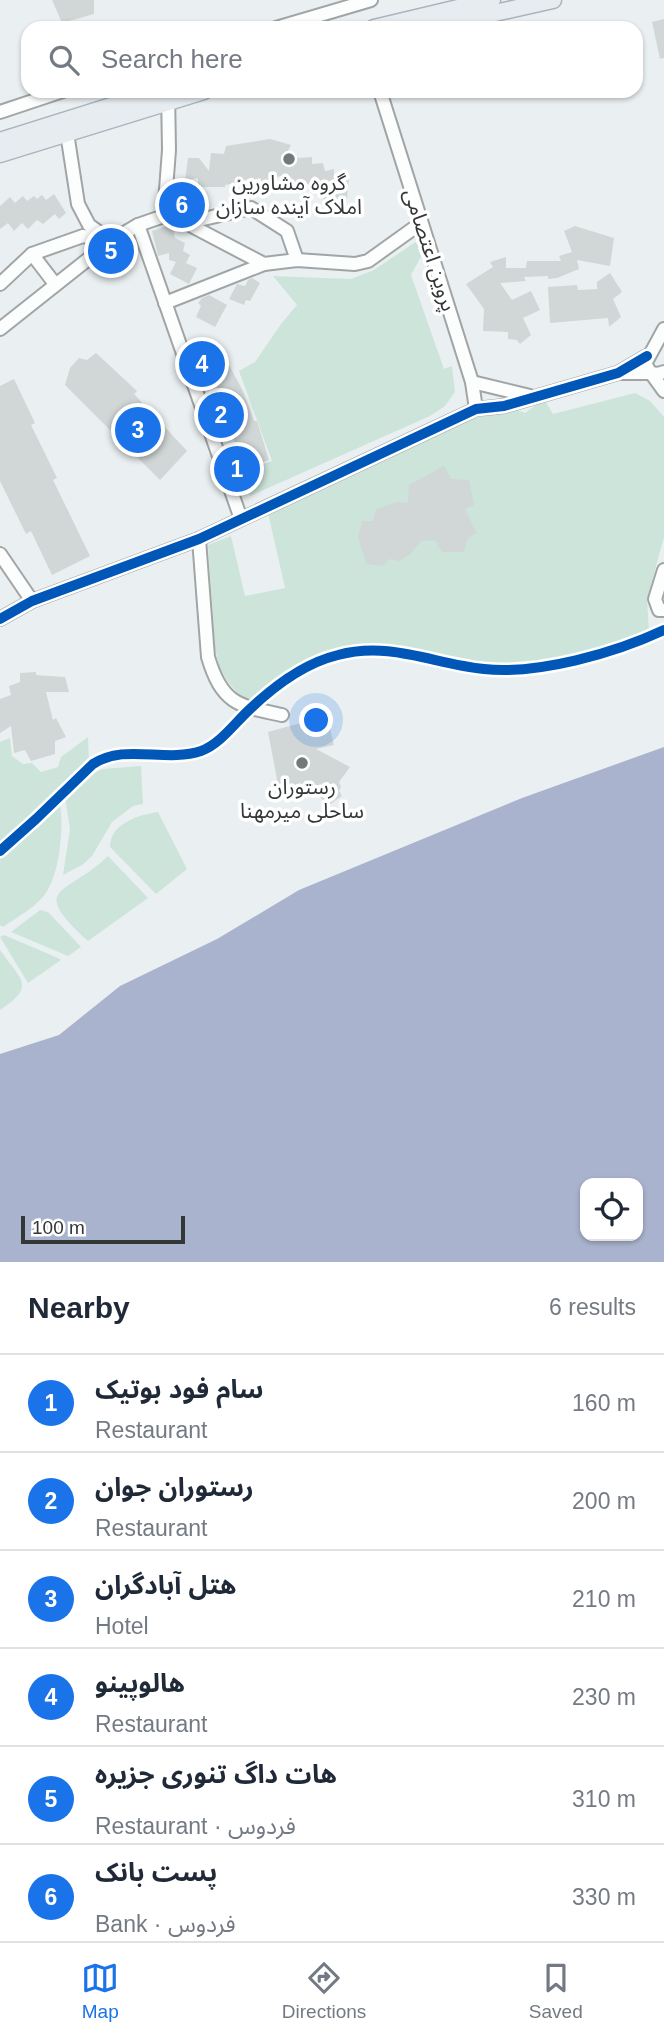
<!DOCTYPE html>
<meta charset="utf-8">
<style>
body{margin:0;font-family:Arial,"Noto Sans Arabic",sans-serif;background:#f2f2f3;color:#1f2937}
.controls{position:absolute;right:21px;bottom:21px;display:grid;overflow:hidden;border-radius:14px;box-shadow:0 2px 5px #0004}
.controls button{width:63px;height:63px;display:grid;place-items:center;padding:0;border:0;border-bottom:2px solid #e0e1e3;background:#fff;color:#1f2937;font:35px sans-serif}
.scale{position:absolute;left:21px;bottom:18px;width:164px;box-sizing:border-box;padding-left:7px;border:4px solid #333738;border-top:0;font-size:19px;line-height:24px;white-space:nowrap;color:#333738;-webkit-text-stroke:5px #fff;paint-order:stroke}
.you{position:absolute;left:317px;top:721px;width:24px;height:24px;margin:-18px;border:5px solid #fff;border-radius:50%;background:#1a73e8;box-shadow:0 0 0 10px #1a73e833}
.badge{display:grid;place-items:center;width:46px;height:46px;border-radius:50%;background:#1a73e8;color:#fff;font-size:23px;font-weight:700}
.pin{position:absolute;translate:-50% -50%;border:4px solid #fff;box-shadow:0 2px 7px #0006}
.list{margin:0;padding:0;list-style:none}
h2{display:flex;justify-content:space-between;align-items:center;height:91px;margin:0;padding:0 28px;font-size:30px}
h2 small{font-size:23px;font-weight:400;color:#747a83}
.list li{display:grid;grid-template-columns:46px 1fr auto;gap:21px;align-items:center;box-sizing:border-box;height:98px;padding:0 28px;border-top:2px solid #e0e1e3}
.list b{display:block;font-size:26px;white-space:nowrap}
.list p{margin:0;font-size:23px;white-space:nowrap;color:#747a83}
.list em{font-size:23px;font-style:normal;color:#747a83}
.icon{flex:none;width:38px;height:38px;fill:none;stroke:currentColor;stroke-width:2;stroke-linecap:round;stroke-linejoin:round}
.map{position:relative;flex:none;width:664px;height:1262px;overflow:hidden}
.search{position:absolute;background:#fff;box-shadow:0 2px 5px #0004;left:21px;right:21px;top:21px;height:77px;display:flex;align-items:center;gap:18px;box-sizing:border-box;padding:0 24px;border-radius:21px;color:#747a83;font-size:26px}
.sheet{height:679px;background:#fff}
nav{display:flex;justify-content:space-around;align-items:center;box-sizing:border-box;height:98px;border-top:2px solid #e0e1e3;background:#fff;font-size:19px;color:#747a83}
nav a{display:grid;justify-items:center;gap:4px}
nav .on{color:#1a73e8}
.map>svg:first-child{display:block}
.green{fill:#cce4da}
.water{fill:#aab3ce;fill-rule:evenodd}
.building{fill:#d1d6d6}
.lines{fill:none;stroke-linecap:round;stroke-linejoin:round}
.minor-casing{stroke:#a1a5a6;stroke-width:16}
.major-casing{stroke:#a9b4bc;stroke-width:19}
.minor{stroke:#fcfdfd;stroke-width:12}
.major{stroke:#e6ecf0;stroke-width:16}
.cycleway-casing{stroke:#fff;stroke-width:15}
.cycleway{stroke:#0057b8;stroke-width:10}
.poi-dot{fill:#737879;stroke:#fff;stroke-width:2.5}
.labels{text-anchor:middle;stroke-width:7;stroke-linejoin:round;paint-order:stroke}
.poi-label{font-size:21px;fill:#333738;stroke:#fff}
.street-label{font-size:21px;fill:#333738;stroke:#fff}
</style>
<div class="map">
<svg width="664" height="1262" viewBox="0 0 664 1262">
<rect width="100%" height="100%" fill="#eaf0f1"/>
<g class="green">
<polygon points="417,241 423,253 411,275 444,369 452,366 455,392 445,406 430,416 250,496 242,471 272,461 239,371 255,362 281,324 297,305 273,276 351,279 374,270"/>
<polygon points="635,393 650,401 664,417 664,537 647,599 649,632 596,650 546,661 490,667 386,646 330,652 277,679 248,705 228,682 219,667 215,648 208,545 231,536 245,596 285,588 268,513 468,420 514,409 525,413 544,399 553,414"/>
<polygon points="88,737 89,762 0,844 0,742 10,738 12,756 23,764 32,763 41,772 58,767 61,757"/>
<polygon points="141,766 143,804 133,806 112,822 92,856 82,865 63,875 70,829 65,797 93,773 103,769"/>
<path d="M60,803c4,24 0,76 -18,95 -10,11 -26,20 -39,29l-3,-2v-66z"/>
<path d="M158,812l29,57 -31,25 -46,-47c0,-24 29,-32 48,-35z"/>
<path d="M108,856l40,42 -60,43c-61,-56 -21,-45 20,-85z"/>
<polygon points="40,910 48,912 81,947 68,956 11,932"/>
<polygon points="4,935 58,958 61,960 28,983 0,937"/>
<path d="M0,950c21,30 37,36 0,60z"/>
</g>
<path class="water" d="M664,747v515h-664v-208l59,-19 61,-49 97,-47 82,-49 223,-92zM585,1183h53v53h-53z"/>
<g class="building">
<polygon points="52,0 94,0 94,14 62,23"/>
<polygon points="664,19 664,58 660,59 652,22"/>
<polygon points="270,139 291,145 287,153 299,158 312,157 312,164 323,163 325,171 334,169 334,176 349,177 346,211 336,207 336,200 324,200 321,192 313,189 308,184 296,183 287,174 261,182 261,178 225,185 225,187 198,187 198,178 185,181 188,158 199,158 209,171 211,153 224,154 226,146"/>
<polygon points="54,194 66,213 59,219 55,214 43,224 37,220 28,229 22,223 14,231 8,223 0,229 0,206 10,197 15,203 23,196 27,201 34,196 37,199 42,195 46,200"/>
<polygon points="167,226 173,228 175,238 185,243 183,251 190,255 186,263 197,268 189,284 170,274 176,262 169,260 169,253 158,256 152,231"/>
<polygon points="575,226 614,238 610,266 577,260 579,269 557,278 548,279 548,276 524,277 526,281 500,283 512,300 531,291 540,310 523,318 531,335 520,344 517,340 508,339 508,332 483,331 484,309 466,284 493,267 490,262 506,257 506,268 526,268 527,261 561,261 559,256 572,252 564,231"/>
<polygon points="610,273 622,292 613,299 621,317 609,327 608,318 550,323 548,287 577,285 578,290 597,289 597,282"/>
<polygon points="252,278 260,283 250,301 246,300 244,305 229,299 237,284 245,286 248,280"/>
<polygon points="209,295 227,305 215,327 196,317 201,306 198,303 202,298"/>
<polygon points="96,353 137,391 134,394 187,451 160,480 65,385 70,368 79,358 87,360"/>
<polygon points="220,362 220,367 229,365 243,391 254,421 257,421 269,460 243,468 216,383 218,375 210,365"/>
<polygon points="14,379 35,423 31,425 57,478 53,480 90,556 52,575 31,531 26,534 0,481 0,386"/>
<polygon points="444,466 451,479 469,480 474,505 465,509 477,533 468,538 464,552 442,552 435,540 421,541 409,555 399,561 389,559 383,566 367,564 358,538 362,521 373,521 376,510 396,502 408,503 409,485"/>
<polygon points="36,672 36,675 65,677 69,692 46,692 53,720 56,718 66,737 55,741 55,754 31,761 25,750 14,753 11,726 0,733 0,699 11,695 9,686 20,682 20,673"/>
<polygon points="327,716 334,745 316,749 350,767 339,782 341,787 339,791 342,796 329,805 304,784 280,795 268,732"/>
</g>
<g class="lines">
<defs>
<g id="minor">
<polyline points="276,28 371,0"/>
<polyline points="380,91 472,382 476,409"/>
<polyline points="0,112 63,91"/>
<polyline points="67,133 78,204 89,225 107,238"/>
<polyline points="164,216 169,150 168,91"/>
<polyline points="186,223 251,208 287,231 297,260"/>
<polyline points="138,225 241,519"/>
<polyline points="32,254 55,284"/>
<polyline points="0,284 32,254 83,236 111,241"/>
<polyline points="165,303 264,264"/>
<polyline points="0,329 111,241 138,225 164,216 186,223 264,264 297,260 355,264 368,261 421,223"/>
<polyline points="664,329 645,364 651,373 658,374 664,372"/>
<polyline points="621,373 651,373 664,391"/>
<polyline points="472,382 530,396"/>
<polyline points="193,383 210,377"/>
<path d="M199,539l9,118c14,47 30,49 74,58"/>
<polyline points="0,554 32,601"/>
<polyline points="664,570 655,599 659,610 664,610"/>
<polyline points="0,619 32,601 199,539 476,409 504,406 618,373 647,356"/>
</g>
<g id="major">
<polyline points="374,28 492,0"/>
<polyline points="428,28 553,0"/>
<polyline points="0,141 159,91"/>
<polyline points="0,154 204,91"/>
</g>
</defs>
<use href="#minor" class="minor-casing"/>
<use href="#major" class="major-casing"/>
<use href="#minor" class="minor"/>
<use href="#major" class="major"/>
<defs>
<g id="cycleway">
<polyline points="0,619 32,601 199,539 476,409 504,406 618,373 647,356"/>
<path d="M0,851l36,-32 57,-55c32,-21 72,-1 108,-13 19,-7 33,-27 48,-41 24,-23 56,-47 89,-55 52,-14 96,9 146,14 54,6 131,-16 180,-39"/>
</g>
</defs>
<use href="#cycleway" class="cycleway-casing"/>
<use href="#cycleway" class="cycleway"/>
</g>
<g class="poi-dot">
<circle cx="289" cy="159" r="7"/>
<circle cx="302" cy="763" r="7"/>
</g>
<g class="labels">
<g class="poi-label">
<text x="289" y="190">گروه مشاورین<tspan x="289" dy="24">املاک آینده سازان</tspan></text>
<text x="302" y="794">رستوران<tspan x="302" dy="24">ساحلی میرمهنا</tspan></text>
</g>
<g class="street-label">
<text transform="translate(430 250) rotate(72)" y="7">پروین اعتصامی</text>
</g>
</g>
</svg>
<div class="controls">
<button><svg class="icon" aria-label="locate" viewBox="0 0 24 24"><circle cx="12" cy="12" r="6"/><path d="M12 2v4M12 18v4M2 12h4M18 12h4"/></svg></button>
</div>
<div class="scale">100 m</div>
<div class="you"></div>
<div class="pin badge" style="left:237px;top:469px">1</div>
<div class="pin badge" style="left:221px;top:415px">2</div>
<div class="pin badge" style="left:138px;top:430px">3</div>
<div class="pin badge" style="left:202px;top:364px">4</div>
<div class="pin badge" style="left:111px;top:251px">5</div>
<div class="pin badge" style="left:182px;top:205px">6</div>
<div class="search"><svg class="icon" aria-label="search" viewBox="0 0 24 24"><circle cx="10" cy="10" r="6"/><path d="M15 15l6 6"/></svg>Search here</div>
</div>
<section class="sheet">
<h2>Nearby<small>6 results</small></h2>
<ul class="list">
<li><span class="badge">1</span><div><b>سام فود بوتیک</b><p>Restaurant</p></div><em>160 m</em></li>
<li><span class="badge">2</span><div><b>رستوران جوان</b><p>Restaurant</p></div><em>200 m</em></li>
<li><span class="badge">3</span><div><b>هتل آبادگران</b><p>Hotel</p></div><em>210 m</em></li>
<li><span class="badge">4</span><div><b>هالوپینو</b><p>Restaurant</p></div><em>230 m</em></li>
<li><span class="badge">5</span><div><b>هات داگ تنورى جزيره</b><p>Restaurant · فردوس</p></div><em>310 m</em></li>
<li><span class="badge">6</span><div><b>پست بانک</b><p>Bank · فردوس</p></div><em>330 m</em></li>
</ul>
</section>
<nav>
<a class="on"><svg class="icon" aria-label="map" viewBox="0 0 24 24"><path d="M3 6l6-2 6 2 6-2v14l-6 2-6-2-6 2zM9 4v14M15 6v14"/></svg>Map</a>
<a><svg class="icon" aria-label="directions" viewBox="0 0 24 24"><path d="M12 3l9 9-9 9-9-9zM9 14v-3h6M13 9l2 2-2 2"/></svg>Directions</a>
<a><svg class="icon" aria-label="saved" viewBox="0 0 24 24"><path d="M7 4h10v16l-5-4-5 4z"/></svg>Saved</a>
</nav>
